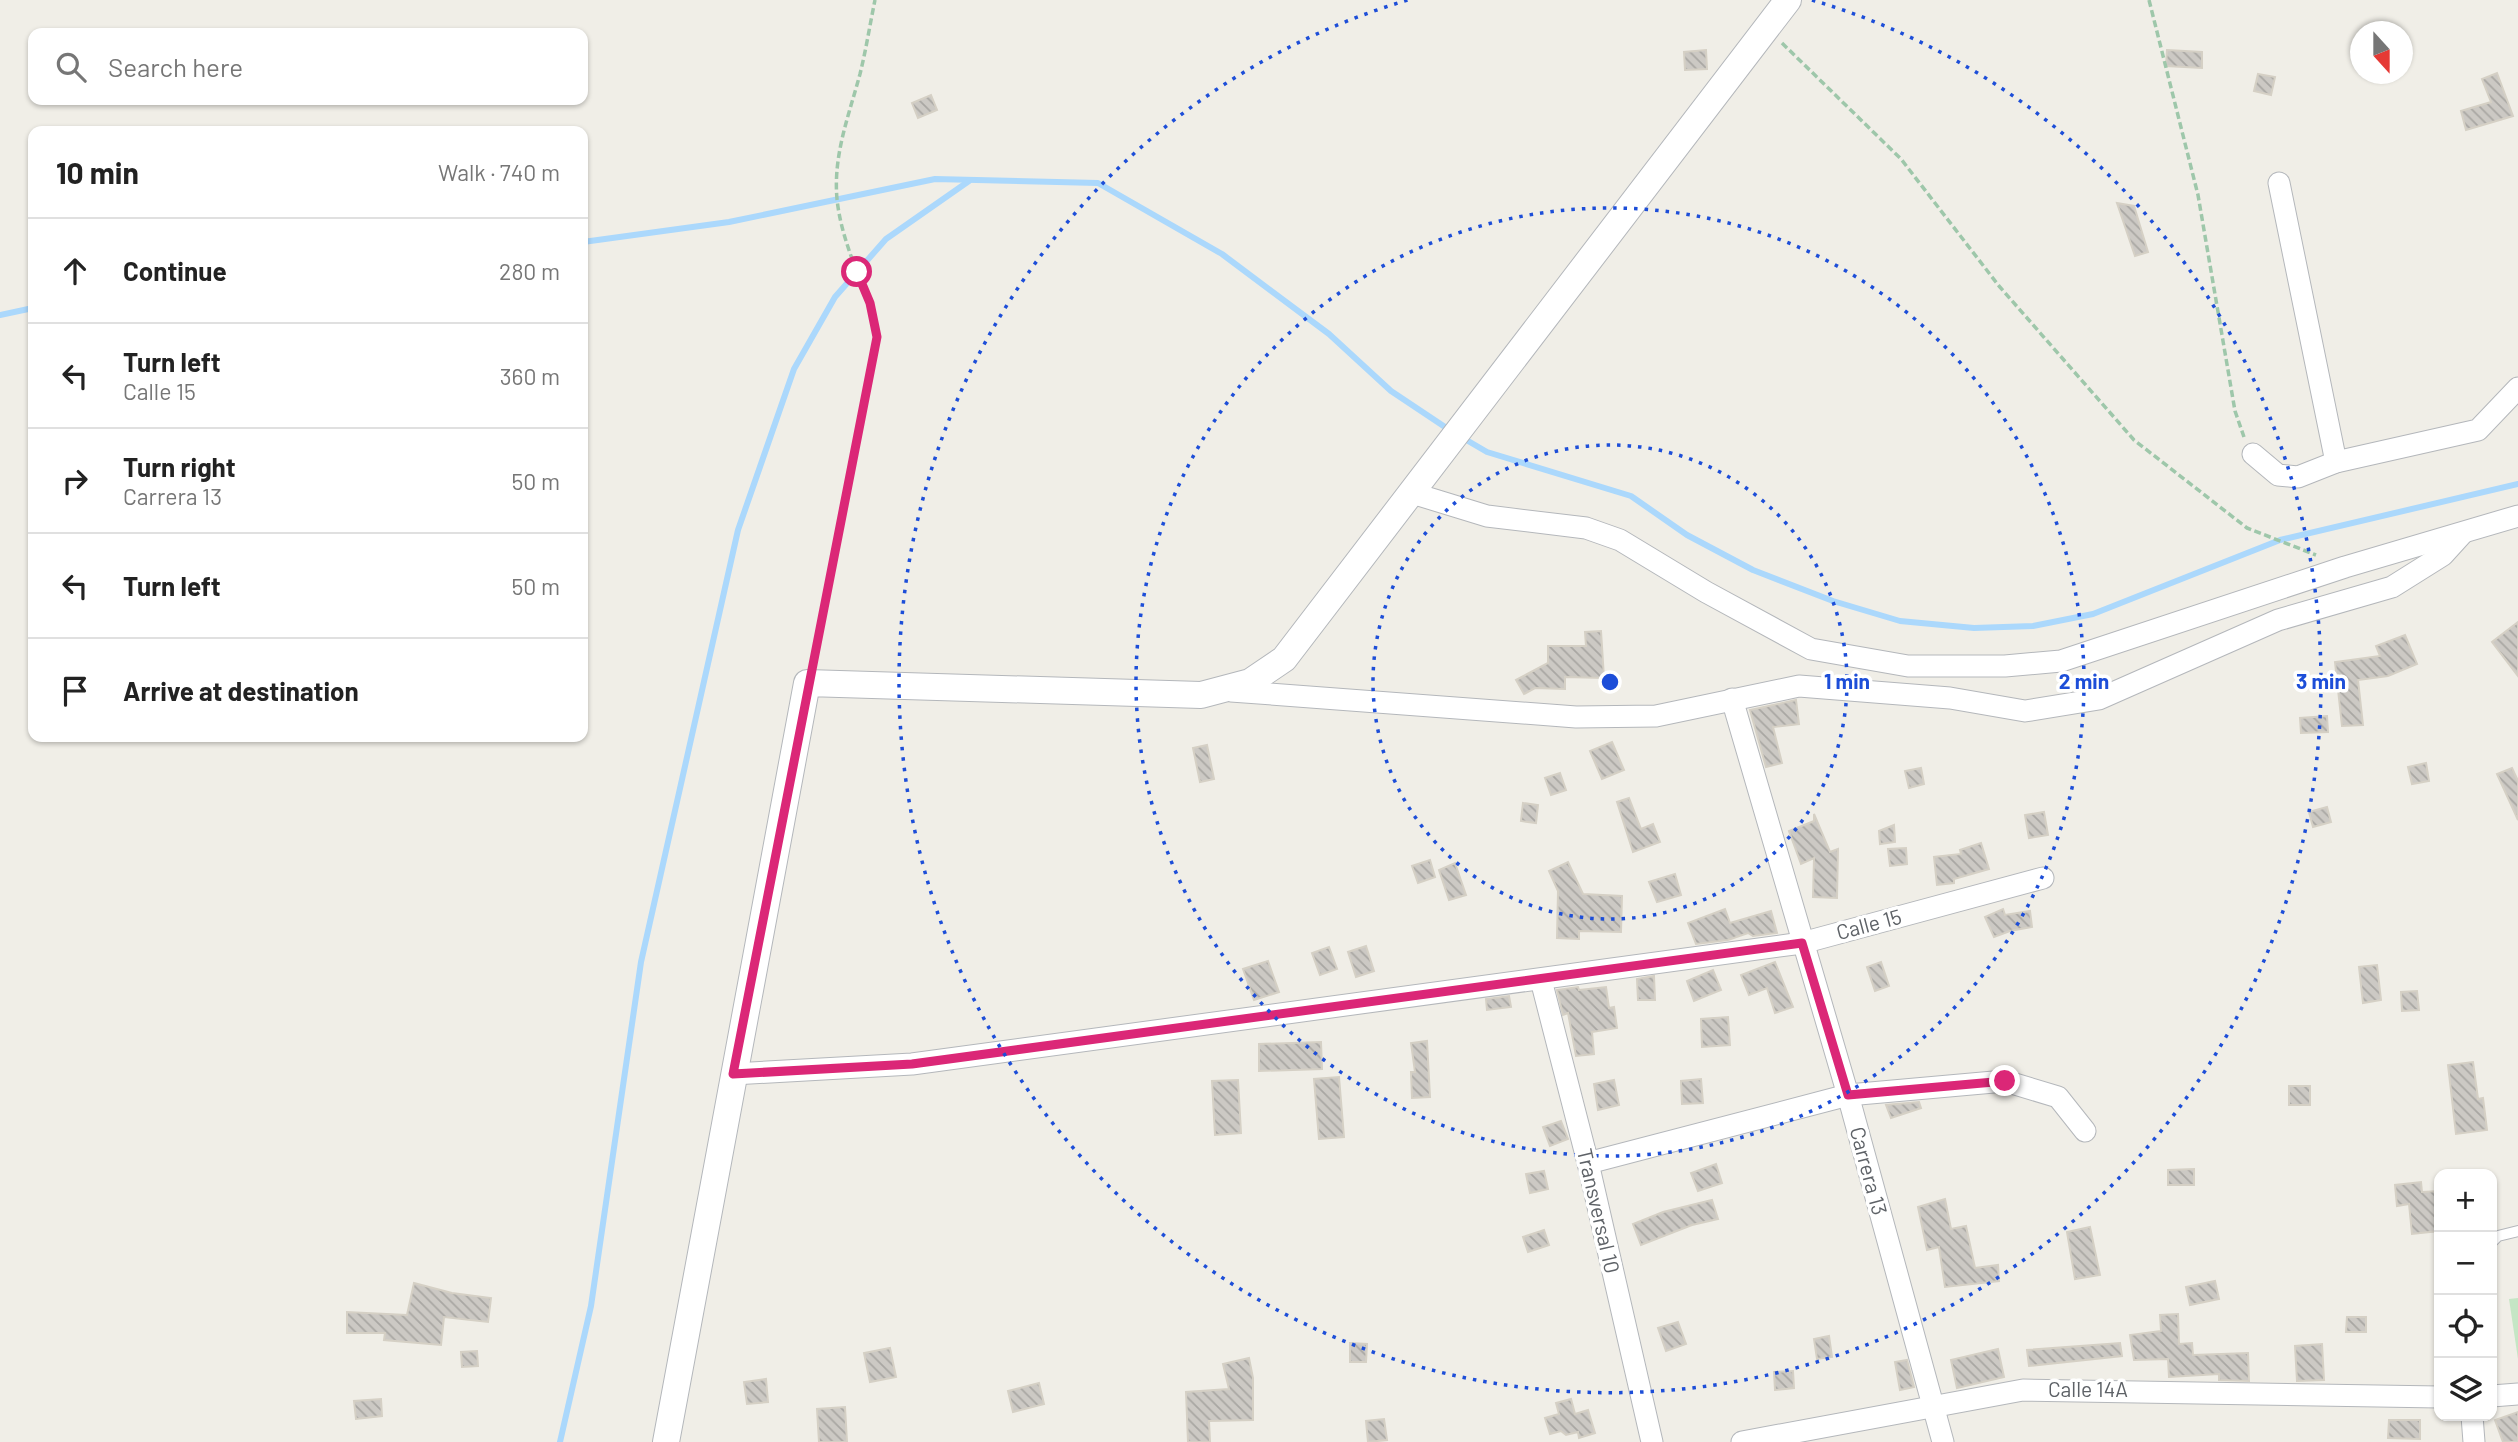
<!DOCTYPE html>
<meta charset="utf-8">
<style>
body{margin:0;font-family:Barlow,sans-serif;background:#f6f6f6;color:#222}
.controls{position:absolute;right:21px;bottom:21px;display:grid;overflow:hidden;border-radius:14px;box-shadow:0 2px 5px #0004}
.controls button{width:63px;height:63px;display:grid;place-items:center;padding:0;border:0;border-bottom:2px solid #e0e0e0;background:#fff;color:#222;font:35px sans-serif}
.compass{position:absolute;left:2350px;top:21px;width:63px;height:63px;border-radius:50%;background:#fff;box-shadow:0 2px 5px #0004;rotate:159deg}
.stop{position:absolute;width:21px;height:21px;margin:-16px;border:5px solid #db2777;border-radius:50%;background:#fff}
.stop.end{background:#db2777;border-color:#fff;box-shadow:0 2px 7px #0008}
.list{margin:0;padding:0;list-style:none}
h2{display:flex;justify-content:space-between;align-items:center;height:91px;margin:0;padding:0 28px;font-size:30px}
h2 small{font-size:23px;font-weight:400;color:#767676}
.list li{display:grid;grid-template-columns:46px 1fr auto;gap:21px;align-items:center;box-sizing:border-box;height:105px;padding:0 28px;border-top:2px solid #e0e0e0}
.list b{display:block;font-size:26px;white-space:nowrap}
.list p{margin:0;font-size:23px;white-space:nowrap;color:#767676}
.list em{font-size:23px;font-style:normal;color:#767676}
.icon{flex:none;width:38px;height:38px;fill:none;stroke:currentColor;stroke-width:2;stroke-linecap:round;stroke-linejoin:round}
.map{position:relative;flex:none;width:2518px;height:1442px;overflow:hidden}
.search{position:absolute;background:#fff;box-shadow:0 2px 5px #0004;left:28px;top:28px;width:560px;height:77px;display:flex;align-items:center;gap:18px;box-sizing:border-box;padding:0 24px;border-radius:14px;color:#767676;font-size:26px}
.panel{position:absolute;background:#fff;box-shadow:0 2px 5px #0004;left:28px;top:126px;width:560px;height:616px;border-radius:14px}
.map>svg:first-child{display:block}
.grass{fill:#c5e6c5}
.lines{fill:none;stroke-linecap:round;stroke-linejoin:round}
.stream{stroke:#abd8fc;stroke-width:6}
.building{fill:url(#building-back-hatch);stroke:#d5d0c5;stroke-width:2}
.service-casing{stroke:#b4b7bb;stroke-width:12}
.minor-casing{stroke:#b4b7bb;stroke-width:23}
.tertiary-casing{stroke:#b4b7bb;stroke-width:28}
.path{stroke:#9ec7aa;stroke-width:3.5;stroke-dasharray:7 3.5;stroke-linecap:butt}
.service{stroke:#fff;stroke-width:10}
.minor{stroke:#fff;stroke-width:21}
.tertiary{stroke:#fff;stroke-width:26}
.route{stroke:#db2777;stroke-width:9}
.ring{fill:none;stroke:#1d4ed8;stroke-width:3.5;stroke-dasharray:3.5 7}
.labels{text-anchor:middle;stroke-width:7;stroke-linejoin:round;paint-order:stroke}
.street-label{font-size:21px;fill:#5e6267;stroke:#fff}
.centre{fill:#1d4ed8;stroke:#fff;stroke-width:3.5}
.ring-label{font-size:21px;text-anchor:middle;font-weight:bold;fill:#1d4ed8;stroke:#fff;stroke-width:7;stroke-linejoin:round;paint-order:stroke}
</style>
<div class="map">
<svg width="2518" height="1442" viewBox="0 0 2518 1442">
<defs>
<pattern id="building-back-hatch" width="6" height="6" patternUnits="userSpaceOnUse" patternTransform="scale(1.75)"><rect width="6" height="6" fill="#ccc9c4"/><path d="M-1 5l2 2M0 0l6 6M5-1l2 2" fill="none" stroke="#a9a7a3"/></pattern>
</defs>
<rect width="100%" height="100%" fill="#f0eee7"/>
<polygon class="grass" points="2518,1298 2518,1359 2509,1299"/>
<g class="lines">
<g class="stream">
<polyline points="583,242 729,222 935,179 1098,183 1222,254 1329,334 1391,391 1451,431"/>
<polyline points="0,315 33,308"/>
<polyline points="1463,438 1487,452 1631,496 1687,535 1753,570 1833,601 1900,621 1974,628 2033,626 2093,614 2280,540 2518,484"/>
<polyline points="560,1442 591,1306 641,962 738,530 794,369 835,297 886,239 969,181"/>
</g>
</g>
<g class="building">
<polygon points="1706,50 1707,69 1685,70 1684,52"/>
<polygon points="2167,50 2202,52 2202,68 2166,66"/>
<polygon points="2497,73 2513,116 2466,130 2461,111 2491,102 2482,79"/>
<polygon points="2258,74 2275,77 2271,95 2254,91"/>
<polygon points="931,95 937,110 918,118 912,103"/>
<polygon points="2117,203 2134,206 2148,252 2135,256"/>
<polygon points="2518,622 2518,676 2492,642"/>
<polygon points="1601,631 1604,678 1565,677 1565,689 1535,688 1524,694 1516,680 1548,663 1548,646 1586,646 1585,632"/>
<polygon points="2405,635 2417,664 2388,676 2358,680 2363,725 2342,726 2335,662 2380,656 2376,646"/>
<polygon points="1796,700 1799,724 1773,727 1782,763 1766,767 1750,710"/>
<polygon points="2327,716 2328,732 2301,733 2300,718"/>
<polygon points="1612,742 1624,770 1602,779 1590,751"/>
<polygon points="1207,745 1214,779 1200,782 1193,748"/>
<polygon points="2426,763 2429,781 2412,784 2408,767"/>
<polygon points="1921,768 1924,784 1909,788 1905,771"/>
<polygon points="2512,768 2518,781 2518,820 2497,774"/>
<polygon points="1560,773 1566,790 1551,795 1545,778"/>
<polygon points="1629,798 1641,829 1653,824 1660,842 1633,852 1617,802"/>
<polygon points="1523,803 1538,805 1536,823 1521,821"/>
<polygon points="2327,807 2331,822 2313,827 2309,812"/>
<polygon points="2044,812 2048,835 2029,838 2025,815"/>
<polygon points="1814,814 1830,852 1838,849 1837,898 1813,897 1814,858 1801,864 1789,831 1814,821"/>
<polygon points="1894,825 1895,842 1880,844 1879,831"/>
<polygon points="1981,843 1989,869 1954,879 1954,883 1937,885 1934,857 1961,854 1960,850"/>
<polygon points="1906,848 1907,864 1890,866 1888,849"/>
<polygon points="1430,860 1435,877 1418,883 1412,866"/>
<polygon points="1568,862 1583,894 1622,896 1621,932 1579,931 1579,939 1557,938 1558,891 1549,871"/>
<polygon points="1455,863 1466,895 1449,900 1439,870"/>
<polygon points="1675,874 1681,895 1657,902 1649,882"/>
<polygon points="1725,909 1730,923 1771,911 1777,933 1753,936 1748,933 1728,940 1696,944 1688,923"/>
<polygon points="2003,909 2005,915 2030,911 2032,927 2010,931 1994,937 1985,917"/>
<polygon points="1366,946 1374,971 1356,977 1348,952"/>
<polygon points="1329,947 1337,969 1320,975 1312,953"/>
<polygon points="1268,961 1279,992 1254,1000 1243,969"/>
<polygon points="1775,962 1793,1007 1775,1013 1767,988 1749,995 1741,975"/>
<polygon points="1881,962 1889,986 1875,991 1867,967"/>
<polygon points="2377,965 2381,1000 2363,1003 2359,967"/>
<polygon points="1713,970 1721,990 1694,1001 1687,981"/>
<polygon points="1654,976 1655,1000 1638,1000 1637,979"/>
<polygon points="1578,987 1579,990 1606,987 1609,1008 1614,1007 1617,1028 1592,1032 1594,1054 1576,1056 1568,1013 1563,1015 1557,990"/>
<polygon points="2417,991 2419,1010 2402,1011 2401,992"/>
<polygon points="1509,996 1511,1007 1487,1010 1486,999"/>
<polygon points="1728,1017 1730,1045 1702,1047 1701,1019"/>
<polygon points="1427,1041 1430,1097 1412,1098 1411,1072 1415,1072 1411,1043"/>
<polygon points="1321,1042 1322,1069 1259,1071 1259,1044"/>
<polygon points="2473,1062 2478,1099 2483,1098 2487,1130 2456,1134 2448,1065"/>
<polygon points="1339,1077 1344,1137 1319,1139 1314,1079"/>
<polygon points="1701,1079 1703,1103 1682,1104 1681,1081"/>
<polygon points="1238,1080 1241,1133 1215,1135 1212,1081"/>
<polygon points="1614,1080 1619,1105 1598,1110 1594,1084"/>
<rect x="2289" y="1086" width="21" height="19"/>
<polygon points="1919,1102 1921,1108 1891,1118 1886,1105"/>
<polygon points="1561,1121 1568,1139 1550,1146 1543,1127"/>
<polygon points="1716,1164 1722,1183 1698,1191 1691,1173"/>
<polygon points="2194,1169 2194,1185 2168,1185 2168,1170"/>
<polygon points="1544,1171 1548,1189 1530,1193 1526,1174"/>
<polygon points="2421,1182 2422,1192 2439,1191 2439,1231 2412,1234 2409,1204 2397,1206 2395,1185"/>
<polygon points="1945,1199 1951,1229 1966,1226 1975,1268 1998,1265 1999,1281 1945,1287 1939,1247 1927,1250 1918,1207"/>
<polygon points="1712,1200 1718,1219 1692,1225 1641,1245 1633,1224 1663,1212"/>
<polygon points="2090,1227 2100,1275 2075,1279 2067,1232"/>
<polygon points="1544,1230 1549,1245 1528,1252 1523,1237"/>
<polygon points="2215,1281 2219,1299 2190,1305 2186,1287"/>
<polygon points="414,1283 452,1293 491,1298 488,1322 444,1317 441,1345 384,1340 385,1333 347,1333 347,1312 407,1315"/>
<polygon points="2178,1314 2179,1344 2192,1343 2193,1355 2248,1353 2249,1381 2219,1380 2219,1374 2169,1377 2168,1359 2134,1360 2130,1335 2161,1331 2160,1315"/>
<polygon points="2347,1317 2366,1317 2366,1332 2346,1332"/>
<polygon points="1678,1322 1686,1344 1666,1351 1658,1328"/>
<polygon points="1829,1336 1832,1357 1817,1359 1814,1339"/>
<polygon points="1350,1343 1367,1344 1366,1362 1350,1362"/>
<polygon points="2120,1343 2122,1356 2029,1366 2027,1350"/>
<polygon points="2322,1344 2324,1380 2297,1381 2295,1346"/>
<polygon points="890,1348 896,1377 870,1382 864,1353"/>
<polygon points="1998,1349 2004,1377 1957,1388 1951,1360"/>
<polygon points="477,1351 478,1366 462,1367 461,1352"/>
<polygon points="1249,1358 1253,1378 1253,1420 1209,1421 1210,1442 1188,1442 1186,1392 1229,1389 1223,1364"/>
<polygon points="1907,1360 1914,1387 1900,1390 1895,1362"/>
<polygon points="1793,1371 1794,1388 1775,1390 1774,1372"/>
<polygon points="766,1379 768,1402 747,1404 744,1382"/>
<polygon points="1039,1383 1044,1404 1013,1412 1008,1391"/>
<polygon points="381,1399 382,1416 356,1419 354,1401"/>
<polygon points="1571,1399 1575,1414 1588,1410 1595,1433 1579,1438 1578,1432 1566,1435 1561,1431 1550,1434 1545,1418 1559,1414 1556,1403"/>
<polygon points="845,1407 847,1442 819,1442 817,1409"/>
<polygon points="2518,1412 2518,1442 2503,1442 2495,1420"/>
<polygon points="1384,1419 1387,1440 1368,1442 1366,1421"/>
<polygon points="2389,1420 2420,1420 2420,1439 2388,1438"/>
</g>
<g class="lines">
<defs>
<polyline id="service" points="2492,1242 2498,1236 2518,1231"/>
<g id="minor">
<polyline points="2279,183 2336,462"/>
<polyline points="2253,454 2278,475 2298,477 2336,462 2478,430 2518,388"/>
<polyline points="1412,493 1487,516 1586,528 1620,540 1706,592 1811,649 1908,666 2005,666 2061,661 2345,567 2518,516"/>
<polyline points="1231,691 1576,717 1656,716 1799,686 1950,698 2025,711 2099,699 2278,620 2392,587 2443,555 2463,533"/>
<polyline points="1732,699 1848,1095 1943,1442"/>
<polyline points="1541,980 1588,1163 1652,1442"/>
<polyline points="733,1074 912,1064 1802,943 2043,878"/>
<polyline points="1588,1163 1848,1095 2005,1081 2058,1097 2085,1131"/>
<polyline points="2492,1396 2518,1394"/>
<polyline points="2472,1416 2474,1442"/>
<polyline points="1742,1442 2023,1390 2439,1397"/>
</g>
<polyline id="tertiary" points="666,1442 807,683 1201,695 1250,682 1284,659 1788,0"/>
</defs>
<use href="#service" class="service-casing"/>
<use href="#minor" class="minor-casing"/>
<use href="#tertiary" class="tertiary-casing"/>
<g class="path">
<polyline points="2149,0 2198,195 2235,411 2244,437"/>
<polyline points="1782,43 1901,159 1999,286 2134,440 2247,528 2316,555"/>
<path d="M812,660l65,-323c-9,-48 -35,-89 -40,-138 -4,-44 12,-84 23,-125 6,-24 10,-50 15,-74"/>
</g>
<use href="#service" class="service"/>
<use href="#minor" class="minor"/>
<use href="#tertiary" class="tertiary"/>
</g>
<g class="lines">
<polyline class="route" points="857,272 870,303 877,337 733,1074 912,1064 1802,943 1848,1095 2005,1081"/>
</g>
<g class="ring">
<circle cx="1610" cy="682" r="237"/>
<circle cx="1610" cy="682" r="474"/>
<path d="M1812 0A711 711 0 1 1 1408 0"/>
</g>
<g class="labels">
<g class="street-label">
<text transform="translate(1869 925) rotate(-15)" y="7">Calle 15</text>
<text transform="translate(1868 1171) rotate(75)" y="7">Carrera 13</text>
<text transform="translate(1598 1211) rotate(77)" y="7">Transversal 10</text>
<text x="2088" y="1397">Calle 14A</text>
</g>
</g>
<circle cx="1610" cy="682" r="10" class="centre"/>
<g class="ring-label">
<text x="1847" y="689">1 min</text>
<text x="2084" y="689">2 min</text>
<text x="2321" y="689">3 min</text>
</g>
</svg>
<div class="controls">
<button>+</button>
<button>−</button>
<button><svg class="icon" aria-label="locate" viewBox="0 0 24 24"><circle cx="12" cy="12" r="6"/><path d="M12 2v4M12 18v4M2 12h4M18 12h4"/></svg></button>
<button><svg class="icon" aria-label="layers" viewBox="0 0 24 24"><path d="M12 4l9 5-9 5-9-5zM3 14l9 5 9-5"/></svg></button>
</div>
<svg class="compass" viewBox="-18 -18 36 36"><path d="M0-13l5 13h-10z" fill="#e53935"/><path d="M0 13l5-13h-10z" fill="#767676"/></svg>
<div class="stop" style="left:857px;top:272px"></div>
<div class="stop end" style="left:2005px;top:1081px"></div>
<div class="search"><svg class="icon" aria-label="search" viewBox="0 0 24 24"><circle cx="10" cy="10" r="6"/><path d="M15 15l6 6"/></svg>Search here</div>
<section class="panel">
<h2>10 min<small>Walk · 740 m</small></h2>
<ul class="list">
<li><svg class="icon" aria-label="ahead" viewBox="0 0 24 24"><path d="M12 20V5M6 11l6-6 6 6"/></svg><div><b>Continue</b></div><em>280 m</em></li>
<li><svg class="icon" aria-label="left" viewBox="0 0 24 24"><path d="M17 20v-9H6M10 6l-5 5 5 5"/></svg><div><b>Turn left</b><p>Calle 15</p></div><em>360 m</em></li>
<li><svg class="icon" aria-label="right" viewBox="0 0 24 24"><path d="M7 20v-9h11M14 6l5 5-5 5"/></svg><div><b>Turn right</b><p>Carrera 13</p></div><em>50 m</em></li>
<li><svg class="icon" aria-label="left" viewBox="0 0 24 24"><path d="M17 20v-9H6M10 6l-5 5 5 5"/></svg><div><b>Turn left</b></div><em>50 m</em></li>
<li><svg class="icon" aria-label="arrive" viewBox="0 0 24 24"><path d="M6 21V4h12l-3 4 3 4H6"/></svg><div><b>Arrive at destination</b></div></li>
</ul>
</section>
</div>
